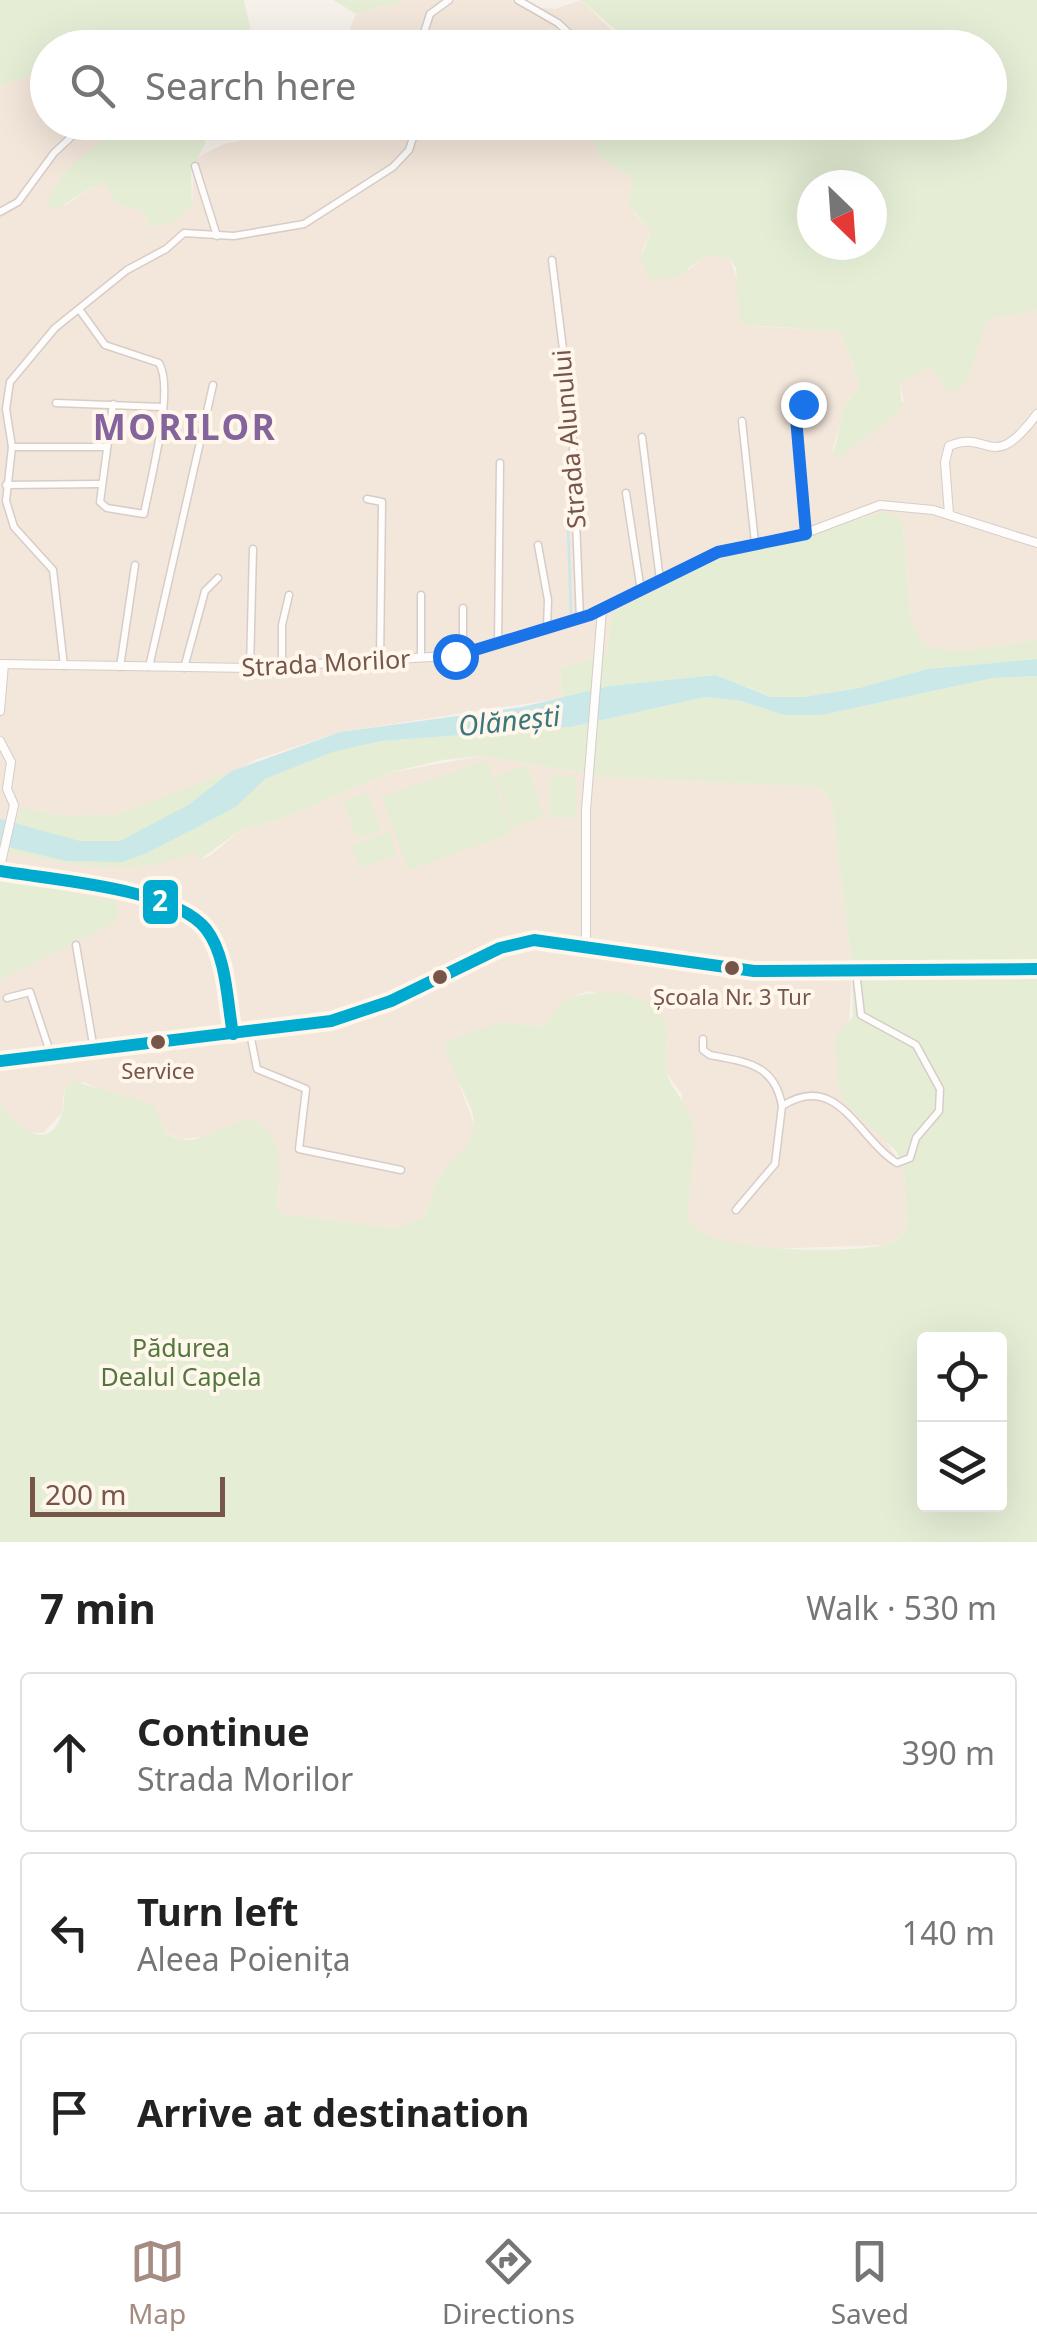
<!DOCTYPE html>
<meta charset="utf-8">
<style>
body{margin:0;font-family:"Noto Sans",sans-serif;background:#f6f6f6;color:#222}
.controls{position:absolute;right:30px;bottom:30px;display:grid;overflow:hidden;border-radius:10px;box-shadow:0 10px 40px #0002}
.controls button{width:90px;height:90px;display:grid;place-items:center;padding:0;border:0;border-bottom:2px solid #e0e0e0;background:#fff;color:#222;font:50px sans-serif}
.compass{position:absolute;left:797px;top:170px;width:90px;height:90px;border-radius:50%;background:#fff;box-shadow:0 10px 40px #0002;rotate:155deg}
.scale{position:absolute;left:30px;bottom:25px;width:195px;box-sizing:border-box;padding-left:10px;border:5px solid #775649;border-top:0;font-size:28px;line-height:35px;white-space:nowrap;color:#775649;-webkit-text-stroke:8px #fff6ec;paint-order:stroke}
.stop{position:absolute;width:30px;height:30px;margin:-22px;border:8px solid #1a73e8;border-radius:50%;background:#fff}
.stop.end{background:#1a73e8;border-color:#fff;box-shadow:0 2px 10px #0008}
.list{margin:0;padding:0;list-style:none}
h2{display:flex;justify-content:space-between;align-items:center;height:130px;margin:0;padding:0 40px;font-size:42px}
h2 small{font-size:32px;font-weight:400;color:#767676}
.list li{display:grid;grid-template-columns:65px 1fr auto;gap:30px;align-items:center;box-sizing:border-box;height:160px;margin:0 20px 20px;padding:0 20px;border:2px solid #e0e0e0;border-radius:10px}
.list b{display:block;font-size:38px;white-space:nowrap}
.list p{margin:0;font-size:32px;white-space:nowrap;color:#767676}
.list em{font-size:32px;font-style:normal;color:#767676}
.icon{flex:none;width:55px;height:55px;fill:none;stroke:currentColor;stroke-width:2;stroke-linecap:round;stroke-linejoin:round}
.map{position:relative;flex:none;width:1037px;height:1542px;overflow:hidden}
.search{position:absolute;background:#fff;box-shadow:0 10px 40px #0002;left:30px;right:30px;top:30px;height:110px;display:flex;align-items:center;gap:25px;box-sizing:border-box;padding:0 35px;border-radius:55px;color:#767676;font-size:38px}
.sheet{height:670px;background:#fff}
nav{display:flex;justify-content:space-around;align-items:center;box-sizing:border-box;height:140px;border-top:2px solid #e0e0e0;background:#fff;font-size:28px;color:#767676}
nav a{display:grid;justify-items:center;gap:5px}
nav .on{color:#a48c82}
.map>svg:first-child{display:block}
.residential{fill:#f3e6db}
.green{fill:#e5eed5;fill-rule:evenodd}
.water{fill:#cbe8e9}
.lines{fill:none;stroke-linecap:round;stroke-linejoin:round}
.stream{stroke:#cbe8e9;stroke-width:2.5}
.minor-casing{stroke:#d6cdc8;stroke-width:9}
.tertiary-casing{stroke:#d6cdc8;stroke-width:10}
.primary-casing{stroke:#d6cbc6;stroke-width:11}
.minor{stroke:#fefdfc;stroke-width:6}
.tertiary{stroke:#fefdfc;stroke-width:8}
.primary{stroke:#f3ede5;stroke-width:9}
.bus-1-casing{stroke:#fff6ec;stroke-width:20}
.bus-1{stroke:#00a9ce;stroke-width:12}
.route{stroke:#1a73e8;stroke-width:12}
.bus-dot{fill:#775649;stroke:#fff6ec;stroke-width:4}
.labels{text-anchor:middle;stroke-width:8;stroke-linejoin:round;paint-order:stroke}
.bus-label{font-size:22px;fill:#775649;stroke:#fff6ec}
.street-label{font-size:25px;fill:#775649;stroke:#fff6ec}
.park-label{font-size:25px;fill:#53783d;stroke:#fff6ec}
.water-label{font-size:28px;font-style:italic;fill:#3c777d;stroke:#fff6ec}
.district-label{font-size:35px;font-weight:bold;letter-spacing:2.5px;fill:#84649b;stroke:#fff6ec}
.line-badge{stroke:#fff6ec;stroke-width:4}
.badge-label{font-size:28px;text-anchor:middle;font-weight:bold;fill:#fff}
</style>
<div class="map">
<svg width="1037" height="1542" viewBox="0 0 1037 1542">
<rect width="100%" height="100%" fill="#f7f1eb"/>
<g class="residential">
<polygon points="407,0 525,0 535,7 555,9 581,0 619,37 613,48 342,48 356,14"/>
<polygon points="24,74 34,74 47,91 48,122 123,123 83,157 64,206 99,183 106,185 117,204 143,211 149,227 192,207 194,159 224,144 331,123 588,123 600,157 632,177 634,213 651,231 642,252 688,270 707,255 730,259 754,326 841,331 860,386 847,401 832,452 904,401 900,383 905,376 930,367 944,385 968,379 982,325 991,316 1037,310 1037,640 958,651 924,646 910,617 903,524 862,516 829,531 704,564 618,609 611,617 607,653 560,669 563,698 340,732 252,761 216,785 190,829 198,860 210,856 242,829 282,819 388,773 481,756 609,777 819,787 832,803 852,965 849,1023 885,1140 904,1169 907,1228 900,1237 886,1245 758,1249 709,1238 692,1227 688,1220 682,1094 664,1070 668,1042 664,1022 659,1014 589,991 564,1000 544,1027 501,1022 445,1045 474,1125 469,1142 437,1178 425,1217 411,1226 399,1228 282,1214 277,1207 279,1184 246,1120 207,1137 179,1139 164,1131 155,1106 123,1099 83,1082 64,1092 62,1113 43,1133 22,1132 10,1118 0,1103 0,86"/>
</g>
<g class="green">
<polygon points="0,0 244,0 253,41 248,48 48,48 47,91 34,74 0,86"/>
<polygon points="333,0 407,0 356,14"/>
<path d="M581,0h456v310l-50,9 -19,60 -11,12 -9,-1 -18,-23 -30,16 2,25 -59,48 -10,-1 12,-51 15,-18 -19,-55 -96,-6 -5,-4 -4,-53 -6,-9 -23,-4 -31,22 -24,3 -12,-19 11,-30 -22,-25 3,-29 -32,-20 -12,-34 402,-1v-74l-377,-1 5,-15zM812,185h60v60h-60z"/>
<path d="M123,123h80l2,21 -14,25 1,38 -20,16 -23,4 -6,-16 -26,-7 -11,-19 -7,-2 -43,26 -9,-5c5,-27 55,-64 76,-81z"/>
<polygon points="883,512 895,515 903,524 910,617 924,646 958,651 1037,640 1037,659 927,669 859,688 803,697 772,697 716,675 609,686 563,698 560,669 607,653 611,617 618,609 704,564"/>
<path d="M1037,676v866h-1037v-439c16,24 50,54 63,7 3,-13 -2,-20 10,-29l82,24 9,26c32,25 58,-11 89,-11 34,15 26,56 24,87l5,7 117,14 26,-11 12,-39 32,-36 5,-17 -2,-14 -28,-62 4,-8 53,-19 42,5 21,-27c30,-12 93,-13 103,30 2,13 -1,27 -2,40 8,23 25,34 29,61 2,20 -9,82 -5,91 14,31 175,33 201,21 8,-3 13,-9 17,-15l-3,-59 -8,-18 -52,-49 -6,-17 -3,-48 18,-20 -1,-52 -20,-162 -13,-16 -210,-10 -128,-21 -39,4 -54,13 -106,46 -40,10 -44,32 -2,-9c-60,26 -125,14 -187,0l1,-4 76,15 59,-9 97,-53 23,-22 68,-27 48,-11 190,-14 134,-30 36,4 43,14h38l171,-37zM924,1340h76v164h-76z"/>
<polygon points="487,760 512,833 408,870 382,797"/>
<polygon points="527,765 544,816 513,827 495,776"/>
<path d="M232,771c-32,29 -85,71 -131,71 -29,0 -57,-11 -85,-18l4,-16 45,8 54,-2z"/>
<polygon points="550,775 576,775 577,818 550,818"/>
<polygon points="368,792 381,831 356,838 344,800"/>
<polygon points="389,832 397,855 360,868 352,845"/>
<polygon points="0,879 117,901 117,921 0,980"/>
</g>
<polygon class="water" points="1037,659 1037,676 993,678 822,715 784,715 741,701 705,697 571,727 381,741 333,752 265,779 236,807 145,854 122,862 66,861 0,845 0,819 80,841 120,841 188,805 232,771 340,732 522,707 609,686 716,675 771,697 803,697 859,688 927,669"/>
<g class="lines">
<polyline class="stream" points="568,527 571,613"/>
<defs>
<g id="minor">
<polyline points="518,0 558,23 585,48"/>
<polyline points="419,48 430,14 449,0"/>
<polyline points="195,166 217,236"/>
<polyline points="0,212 18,202 54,153 87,122"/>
<polyline points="552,260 572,422 580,619"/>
<path d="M79,309l26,36 54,18c16,26 -9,118 -15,151l-37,-6 -7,-6 13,-98"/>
<polyline points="56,403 162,407"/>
<polyline points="803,404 796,409 796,418 806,533"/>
<polyline points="742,421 755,543"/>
<polyline points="642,437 660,580"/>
<polyline points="12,447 106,447"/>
<polyline points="6,485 99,484"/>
<polyline points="626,493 641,591"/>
<polyline points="367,499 382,502 380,661"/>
<polyline points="538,545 548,600 547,629"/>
<polyline points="498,645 500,463"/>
<polyline points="463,655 463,608"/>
<polyline points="421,658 421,595"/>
<polyline points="64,666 53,570 14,527 6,501 12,447 6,409 10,382 55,328 127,270 166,249 184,233 234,236 304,224 393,167 409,150 418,122"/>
<polyline points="120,667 135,565"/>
<polyline points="149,667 213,385"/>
<polyline points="282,667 282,625 289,595"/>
<polyline points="184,668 205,591 218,578"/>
<polyline points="250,668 253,549"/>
<polyline points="76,945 94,1050"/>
<polyline points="7,998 30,992 51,1055"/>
<polyline points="250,1033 257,1069 306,1089 299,1149 401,1170"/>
<path d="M703,1039v11l7,5c36,7 65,9 72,51"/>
<path d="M736,1210l39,-46 7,-58c56,-36 76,33 115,57l13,-5 6,-20 23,-27 1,-22 -24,-44 -55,-30 -5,-44"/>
</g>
<g id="tertiary">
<path d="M949,514l-4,-52 4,-16c40,-18 42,30 88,-32"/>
<polyline points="0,664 250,668 463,655 590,615 718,552 806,533 880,505 933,510 1037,543"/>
<polyline points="0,711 4,664"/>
<polyline points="0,741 11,762 7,789 14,805 0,867"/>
<path d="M0,871c45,9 183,23 206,58 18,28 21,73 27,105"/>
<polyline points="586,944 586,810 602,610"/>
</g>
<polyline id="primary" points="0,1061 331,1021 391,1001 500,948 534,940 754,971 1037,969"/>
</defs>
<use href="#minor" class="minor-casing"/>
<use href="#tertiary" class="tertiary-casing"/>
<use href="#primary" class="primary-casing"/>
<use href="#minor" class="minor"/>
<use href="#tertiary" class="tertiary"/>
<use href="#primary" class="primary"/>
<defs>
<g id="bus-1">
<path d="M0,871c51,9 174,17 206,58 21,27 21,73 27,105"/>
<polyline points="0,1061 331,1021 391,1001 500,948 534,940 754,971 1037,969"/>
</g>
</defs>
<use href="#bus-1" class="bus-1-casing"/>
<use href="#bus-1" class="bus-1"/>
</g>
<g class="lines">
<polyline class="route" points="455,656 590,615 718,552 806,534 796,418 796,409 803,404"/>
</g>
<g class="bus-dot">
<circle cx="732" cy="968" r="9"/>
<circle cx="440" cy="977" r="9"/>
<circle cx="158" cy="1042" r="9"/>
</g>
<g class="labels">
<g class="bus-label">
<text x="732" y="1005">Școala Nr. 3 Tur</text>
<text x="158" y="1079">Service</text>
</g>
<g class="street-label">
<text transform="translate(569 439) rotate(-95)" y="9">Strada Alunului</text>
<text transform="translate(326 663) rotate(-3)" y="9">Strada Morilor</text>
</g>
<g class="park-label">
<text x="181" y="1357">Pădurea<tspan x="181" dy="29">Dealul Capela</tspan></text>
</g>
<g class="water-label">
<text transform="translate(509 721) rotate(-6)" y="10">Olănești</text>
</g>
<g class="district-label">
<text x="185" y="440">MORILOR</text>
</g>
</g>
<rect class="line-badge" x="141" y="878" width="39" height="48" rx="10" fill="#00a9ce"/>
<g class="badge-label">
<text x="160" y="911">2</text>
</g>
</svg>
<div class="controls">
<button><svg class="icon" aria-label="locate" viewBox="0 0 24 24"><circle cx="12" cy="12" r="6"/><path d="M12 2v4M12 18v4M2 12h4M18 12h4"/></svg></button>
<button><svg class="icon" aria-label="layers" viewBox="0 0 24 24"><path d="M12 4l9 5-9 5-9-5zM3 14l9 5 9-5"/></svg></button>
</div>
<svg class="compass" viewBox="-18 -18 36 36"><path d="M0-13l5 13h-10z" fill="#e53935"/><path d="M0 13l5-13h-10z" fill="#767676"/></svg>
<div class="scale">200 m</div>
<div class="stop" style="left:455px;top:656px"></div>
<div class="stop end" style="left:803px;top:404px"></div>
<div class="search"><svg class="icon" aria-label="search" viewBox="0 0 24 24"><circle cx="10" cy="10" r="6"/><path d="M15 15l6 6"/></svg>Search here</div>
</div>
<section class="sheet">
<h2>7 min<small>Walk · 530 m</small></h2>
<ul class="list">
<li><svg class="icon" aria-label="ahead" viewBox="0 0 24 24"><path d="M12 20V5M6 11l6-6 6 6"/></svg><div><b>Continue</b><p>Strada Morilor</p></div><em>390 m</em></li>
<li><svg class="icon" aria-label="left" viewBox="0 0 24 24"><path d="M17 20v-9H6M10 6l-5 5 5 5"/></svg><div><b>Turn left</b><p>Aleea Poienița</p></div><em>140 m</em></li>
<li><svg class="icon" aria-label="arrive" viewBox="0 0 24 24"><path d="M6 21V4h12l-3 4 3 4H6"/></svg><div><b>Arrive at destination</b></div></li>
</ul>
</section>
<nav>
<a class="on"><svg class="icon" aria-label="map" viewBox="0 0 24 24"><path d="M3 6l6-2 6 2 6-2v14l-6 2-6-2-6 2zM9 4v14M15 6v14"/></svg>Map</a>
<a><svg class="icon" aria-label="directions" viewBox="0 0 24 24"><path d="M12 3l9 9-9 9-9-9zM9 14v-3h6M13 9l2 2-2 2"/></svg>Directions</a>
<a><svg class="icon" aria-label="saved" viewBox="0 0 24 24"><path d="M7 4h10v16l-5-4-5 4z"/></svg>Saved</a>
</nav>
